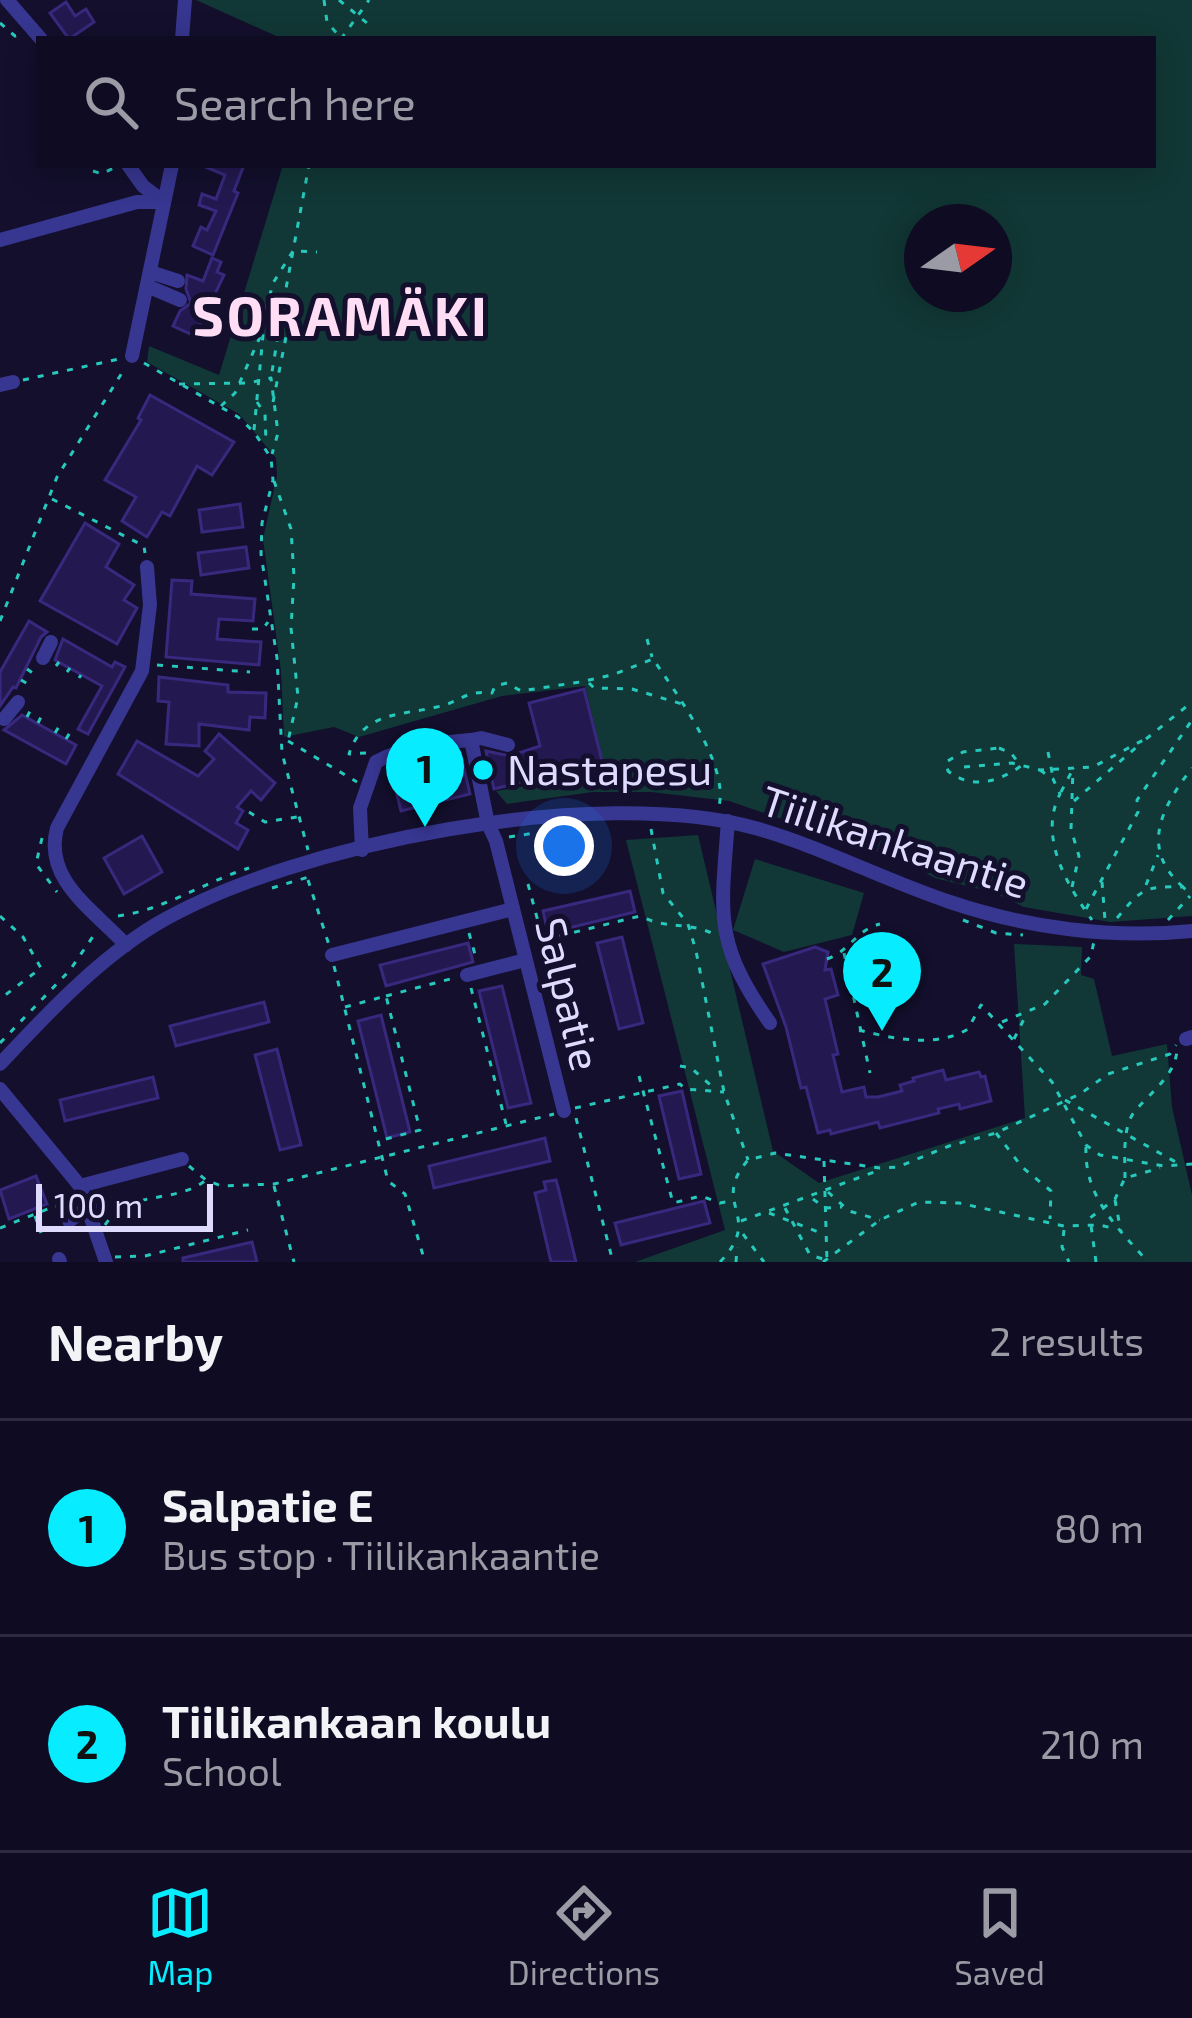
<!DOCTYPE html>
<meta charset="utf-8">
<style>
body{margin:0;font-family:"Exo 2",sans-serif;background:#1c192f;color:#f1f3f6}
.compass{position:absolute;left:904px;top:204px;width:108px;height:108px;border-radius:50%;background:#0e0b22;box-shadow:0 6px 30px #0003;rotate:76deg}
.scale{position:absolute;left:36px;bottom:30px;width:177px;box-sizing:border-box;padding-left:12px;border:6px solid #dfdbff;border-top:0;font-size:33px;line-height:42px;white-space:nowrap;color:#dfdbff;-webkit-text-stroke:9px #130f2d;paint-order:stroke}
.you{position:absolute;left:564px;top:846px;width:42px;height:42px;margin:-30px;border:9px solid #fff;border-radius:50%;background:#1a73e8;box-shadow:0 0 0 18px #1a73e833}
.badge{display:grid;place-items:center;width:78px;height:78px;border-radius:50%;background:#07edff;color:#111;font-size:39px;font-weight:700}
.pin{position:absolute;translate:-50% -99px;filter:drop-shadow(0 3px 6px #0008)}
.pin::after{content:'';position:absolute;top:63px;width:42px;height:36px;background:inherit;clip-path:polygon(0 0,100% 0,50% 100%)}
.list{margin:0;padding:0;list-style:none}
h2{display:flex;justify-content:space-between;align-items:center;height:156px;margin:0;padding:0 48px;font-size:51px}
h2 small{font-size:39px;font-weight:400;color:#9b9ba5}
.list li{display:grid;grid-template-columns:78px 1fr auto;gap:36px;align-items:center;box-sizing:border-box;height:216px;padding:0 48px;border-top:3px solid #2e2b40}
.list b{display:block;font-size:45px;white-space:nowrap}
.list p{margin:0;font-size:39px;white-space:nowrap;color:#9b9ba5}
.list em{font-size:39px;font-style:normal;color:#9b9ba5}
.icon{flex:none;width:66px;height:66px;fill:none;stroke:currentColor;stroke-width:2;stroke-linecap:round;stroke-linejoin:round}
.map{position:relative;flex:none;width:1192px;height:1262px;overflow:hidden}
.search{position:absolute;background:#0e0b22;box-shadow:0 6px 30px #0003;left:36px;right:36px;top:36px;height:132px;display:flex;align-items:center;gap:30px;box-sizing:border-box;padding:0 42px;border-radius:0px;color:#9b9ba5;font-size:45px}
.sheet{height:588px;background:#0e0b22}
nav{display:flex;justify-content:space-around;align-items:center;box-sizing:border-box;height:168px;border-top:3px solid #2e2b40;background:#0e0b22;font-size:33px;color:#9b9ba5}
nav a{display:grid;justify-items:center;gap:6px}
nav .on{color:#07edff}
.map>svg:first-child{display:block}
.green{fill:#113836;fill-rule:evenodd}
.building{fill:#231950;stroke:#38297e;stroke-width:3}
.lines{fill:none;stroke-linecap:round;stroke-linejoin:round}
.path{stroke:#26c9bb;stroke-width:3;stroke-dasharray:6 9;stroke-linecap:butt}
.minor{stroke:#373690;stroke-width:14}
.poi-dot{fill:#07edff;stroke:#130f2d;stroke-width:4.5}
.labels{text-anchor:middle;stroke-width:10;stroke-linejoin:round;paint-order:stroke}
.poi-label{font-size:42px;fill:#dfdbff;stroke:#130f2d;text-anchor:start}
.street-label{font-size:42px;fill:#dfdbff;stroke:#130f2d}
.district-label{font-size:54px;font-weight:bold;letter-spacing:3px;fill:#ffddf4;stroke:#130f2d}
</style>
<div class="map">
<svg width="1192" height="1262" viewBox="0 0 1192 1262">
<rect width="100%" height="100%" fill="#130f2d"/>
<g class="green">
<path d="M196,0h996v916l-82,6 -86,-15 -29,-14 -60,-15 -39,-20 -167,-57 -78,-9h-58l-86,12 -11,-13 110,-18 -21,-87 -83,10 -143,41 -25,-10 -50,10 -3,-66 -18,-132 14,-63 -1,-18 -37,-44 -92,-52 2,-16 70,29 64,-210h870v-126h-870zM922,222h72v72h-72z"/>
<polygon points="698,835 773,1151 819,1183 1025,1118 1014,944 1082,947 1081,975 1094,979 1112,1056 1167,1044 1172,1107 1192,1195 1192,1262 635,1262 725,1230 626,840"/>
<polygon points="755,859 864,893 852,935 784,952 733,930"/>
</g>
<g class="building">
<polygon points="66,2 75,16 86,9 94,22 69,39 50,13"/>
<polygon points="201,165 244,165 234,191 238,193 213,255 193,246 201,227 207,230 216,211 199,205 202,194 216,199 225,175"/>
<polygon points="212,258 221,262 217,272 224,275 195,336 173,326 180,311 191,303 186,289 187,275 203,281"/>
<polygon points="150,395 234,442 212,475 197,466 170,516 162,512 147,537 122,521 136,497 105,480 141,420 138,418"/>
<polygon points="240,504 243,527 202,532 199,510"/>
<polygon points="85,523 119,544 106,567 134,585 124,600 137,608 117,644 40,601"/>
<polygon points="246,547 249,568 201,575 198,553"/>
<polygon points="172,580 192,581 191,594 255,599 253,621 219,619 217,639 261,642 259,665 166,657"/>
<polygon points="29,621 47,632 41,637 16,688 13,687 0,706 0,672"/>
<polygon points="63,639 112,667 115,662 125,667 88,734 78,729 102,686 55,660"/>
<polygon points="159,677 228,685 228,692 266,693 265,718 250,717 249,730 199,724 199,746 166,744 169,702 158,701"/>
<polygon points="584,689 604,769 574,776 572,769 494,789 486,751 510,756 540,746 529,703"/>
<polygon points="22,715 76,745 66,764 4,730"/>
<polygon points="219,734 275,783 261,800 251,791 237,807 243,811 236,823 248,830 238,849 118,774 137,741 198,776 214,759 205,751"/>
<polygon points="460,752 470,794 401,811 390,767 424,757"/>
<polygon points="142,836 162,872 124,894 104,858"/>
<polygon points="630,891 635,912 548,933 543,911"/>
<polygon points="622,937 643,1023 619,1029 597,943"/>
<polygon points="468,943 473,962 386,986 380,965"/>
<polygon points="815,947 828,952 825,970 831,969 838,995 825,999 838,1054 833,1055 842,1092 864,1087 866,1097 878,1097 902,1091 900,1085 914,1081 913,1078 943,1070 946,1080 979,1072 981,1077 985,1076 991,1101 960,1109 959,1104 938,1109 939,1113 880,1128 878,1122 831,1134 830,1130 818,1133 806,1087 801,1088 786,1027 763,964"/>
<polygon points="502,986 531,1103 508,1108 479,991"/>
<polygon points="264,1002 269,1022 176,1046 170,1026"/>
<polygon points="381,1015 410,1132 387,1138 358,1021"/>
<polygon points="277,1049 301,1145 280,1150 255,1055"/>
<polygon points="153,1077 158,1098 65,1121 60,1100"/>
<polygon points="682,1091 701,1174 679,1179 659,1096"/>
<polygon points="545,1138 550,1161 434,1188 429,1166"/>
<polygon points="36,1176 47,1204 9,1219 0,1190"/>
<polygon points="556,1180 558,1187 576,1262 551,1262 535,1193 546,1190 544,1182"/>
<polygon points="704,1201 710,1223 621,1245 615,1223"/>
<polygon points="252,1242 257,1262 183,1262 183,1258"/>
</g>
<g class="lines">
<g class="path">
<polyline points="324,0 327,22 340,37"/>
<polyline points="339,0 367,23"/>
<polyline points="0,23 15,36 23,34"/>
<polyline points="341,39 369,0"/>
<polyline points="93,171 102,174 117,166"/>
<polyline points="266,313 284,299 271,378"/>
<polyline points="144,363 238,417 254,432 271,458 273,480 262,523 261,554 277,658 282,753 308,850"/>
<polyline points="23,380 119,359"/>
<polyline points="179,384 249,383 271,378 278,433 272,454"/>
<polyline points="257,402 265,414 266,443"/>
<polyline points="273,402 292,307 284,299 293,251 317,252"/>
<polyline points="221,406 235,393 260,337"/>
<polyline points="254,430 265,314 273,283 293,251 309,165"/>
<polyline points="274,481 291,529 294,577 291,628 298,697 288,741"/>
<polyline points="52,499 144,546 145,553"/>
<polyline points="0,621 57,477 125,368"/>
<polyline points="252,629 263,629 268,622"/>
<polyline points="647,639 652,657"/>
<polyline points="157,665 250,672"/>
<polyline points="56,666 59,662"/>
<polyline points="27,669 34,674"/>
<polyline points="67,672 70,668"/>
<polyline points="79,678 81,675"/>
<polyline points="21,680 28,684"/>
<polyline points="589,683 594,688 632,689 682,704"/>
<polyline points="27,717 31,709"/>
<polyline points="38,723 42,715"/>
<polyline points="55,733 60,725"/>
<polyline points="66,739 71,731"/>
<polyline points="1146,739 1192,702"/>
<polyline points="288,741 357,782"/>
<path d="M999,748l12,5 10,13c-23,16 -49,24 -73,5l-2,-9 17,-10z"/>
<polyline points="1048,752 1053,777"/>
<path d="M366,753l-17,1c13,-42 53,-39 88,-47 24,-5 27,-17 55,-14l3,-7 12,-3 14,8 59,-9 32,-7 41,-16c23,34 76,105 66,147"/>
<polyline points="964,767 1012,763 1040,770 1093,767 1147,738"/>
<path d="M1040,770l13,9 7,15c-22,43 7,91 32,126"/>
<polyline points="1061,792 1073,769"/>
<polyline points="1074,801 1139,745"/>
<polyline points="249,812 265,822 297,817"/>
<polyline points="651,829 663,893 688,924 696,951 724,1092 748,1160"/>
<polyline points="509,837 547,831"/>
<polyline points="42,838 36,864 57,892"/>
<polyline points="308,880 329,945"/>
<polyline points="1102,882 1105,920"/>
<path d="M528,884l15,56 97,-24c28,14 46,5 74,18"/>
<polyline points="1146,885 1158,855"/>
<polyline points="1072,887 1079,856 1071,829 1073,768"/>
<path d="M1183,887c-44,-39 -21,-80 9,-119"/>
<polyline points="272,888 315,875"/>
<polyline points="1086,909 1138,812 1137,800 1192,720"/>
<polyline points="0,916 23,937 41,968 0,999"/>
<path d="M118,916c46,-6 86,-34 131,-48"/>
<path d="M1117,918c25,-29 26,-32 66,-31l8,8"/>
<polyline points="963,920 996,933 1023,935"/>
<polyline points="1168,920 1190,896"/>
<polyline points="469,933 476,958"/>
<polyline points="844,953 870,1073"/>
<path d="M827,959c23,-8 29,-29 53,-35"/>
<polyline points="334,966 386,1173 388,1181 405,1194 425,1262"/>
<polyline points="471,988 506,1124"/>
<polyline points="386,996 454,978"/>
<polyline points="345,1007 386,996 420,1130 378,1141"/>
<polyline points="1002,1022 1045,1004 1091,956 1094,941"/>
<path d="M859,1030c35,9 77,18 109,-1l13,-24 71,77 34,63 14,10 64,11 28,-2"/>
<polyline points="1014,1039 1026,1015"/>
<polyline points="0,1043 70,970 96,932"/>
<polyline points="680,1066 691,1068 714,1088"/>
<polyline points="639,1076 673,1203 701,1196 720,1203 731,1201"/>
<polyline points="1065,1100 1181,1165"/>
<polyline points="575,1108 680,1084 685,1089 724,1092"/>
<polyline points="576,1118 613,1262"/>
<polyline points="996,1133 1022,1167 1051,1191 1050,1219"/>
<path d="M1086,1147c-2,50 31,80 62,115"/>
<polyline points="824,1161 827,1262"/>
<polyline points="189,1166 206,1180 221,1186 274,1184 554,1114"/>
<path d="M1125,1178c0,-19 -3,-52 10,-67 16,-19 42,-37 42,-63"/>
<polyline points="274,1186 294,1262"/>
<polyline points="828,1192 849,1211 880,1220"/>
<polyline points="813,1199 825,1208 842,1207"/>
<polyline points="1115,1200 1121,1232"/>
<polyline points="785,1208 810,1255 823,1259"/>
<polyline points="769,1213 821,1233"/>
<polyline points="35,1216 41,1233"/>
<polyline points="741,1221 877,1171"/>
<path d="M105,1225c24,-37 70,-20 101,-45"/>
<polyline points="0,1228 55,1206 66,1207"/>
<polyline points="1064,1230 1062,1247 1069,1262"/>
<polyline points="743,1234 764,1262"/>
<polyline points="115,1257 145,1256 248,1230"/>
<path d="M720,1262c45,-47 -11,-57 28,-102l27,-7 105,15 18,-1 51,-21 47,-13 84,-39 28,-20 62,-20 6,-9"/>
<polyline points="736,1262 737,1247"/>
<polyline points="823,1262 880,1220 919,1202 959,1203 1064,1226 1099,1225 1117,1229"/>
<polyline points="1096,1262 1090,1218 1115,1199 1125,1178 1160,1168"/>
</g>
<g class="minor">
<polyline points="7,0 41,39"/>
<polyline points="182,39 185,0"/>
<polyline points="128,165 143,186 164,202"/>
<polyline points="0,240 137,202 164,202"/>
<polyline points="150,272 178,281"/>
<polyline points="147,286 180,300"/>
<polyline points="132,356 172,165"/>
<polyline points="0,385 13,382"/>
<polyline points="43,658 51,642"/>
<polyline points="4,719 18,702"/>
<polyline points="471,740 481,738 508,745"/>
<path d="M728,821c-7,94 -15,121 42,202"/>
<path d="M362,850l-2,-42 16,-46c31,-17 60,-19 95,-22l17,84 8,17 68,270"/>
<path d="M126,945c-32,-35 -83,-65 -69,-117l85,-157 8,-66 -3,-38"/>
<polyline points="332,955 513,909"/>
<polyline points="467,975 525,960"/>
<polyline points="1186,1039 1192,1037"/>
<path d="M0,1064c47,-50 96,-103 155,-139 140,-83 443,-140 600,-97 67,19 129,52 195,74 77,26 161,37 242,29"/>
<polyline points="0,1089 80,1186 106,1262"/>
<polyline points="80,1186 182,1159"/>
<polyline points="69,1221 90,1206"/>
<polyline points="59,1259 60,1262"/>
</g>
</g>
<circle class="poi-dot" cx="483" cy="770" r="12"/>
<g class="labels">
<g class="poi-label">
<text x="507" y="785">Nastapesu</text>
</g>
<g class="street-label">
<text transform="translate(895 842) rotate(18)" y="15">Tiilikankaantie</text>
<text transform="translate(568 994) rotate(76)" y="15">Salpatie</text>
</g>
<g class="district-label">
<text x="341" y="336">SORAMÄKI</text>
</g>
</g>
</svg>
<svg class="compass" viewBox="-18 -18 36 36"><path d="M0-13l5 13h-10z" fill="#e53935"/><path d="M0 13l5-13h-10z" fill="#9b9ba5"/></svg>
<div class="scale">100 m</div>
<div class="you"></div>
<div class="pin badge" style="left:425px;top:827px">1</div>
<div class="pin badge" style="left:882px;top:1031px">2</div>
<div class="search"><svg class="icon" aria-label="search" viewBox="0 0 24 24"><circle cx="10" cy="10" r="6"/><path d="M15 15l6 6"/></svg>Search here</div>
</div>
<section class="sheet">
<h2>Nearby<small>2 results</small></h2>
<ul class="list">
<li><span class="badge">1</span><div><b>Salpatie E</b><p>Bus stop · Tiilikankaantie</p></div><em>80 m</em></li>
<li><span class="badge">2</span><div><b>Tiilikankaan koulu</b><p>School</p></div><em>210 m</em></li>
</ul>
</section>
<nav>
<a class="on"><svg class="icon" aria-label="map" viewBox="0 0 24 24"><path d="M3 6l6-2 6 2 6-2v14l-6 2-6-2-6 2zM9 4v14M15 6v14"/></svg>Map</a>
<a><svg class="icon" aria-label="directions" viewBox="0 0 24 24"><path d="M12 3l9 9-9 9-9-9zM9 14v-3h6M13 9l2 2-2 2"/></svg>Directions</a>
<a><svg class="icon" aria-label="saved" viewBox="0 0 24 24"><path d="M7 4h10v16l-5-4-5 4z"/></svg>Saved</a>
</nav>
